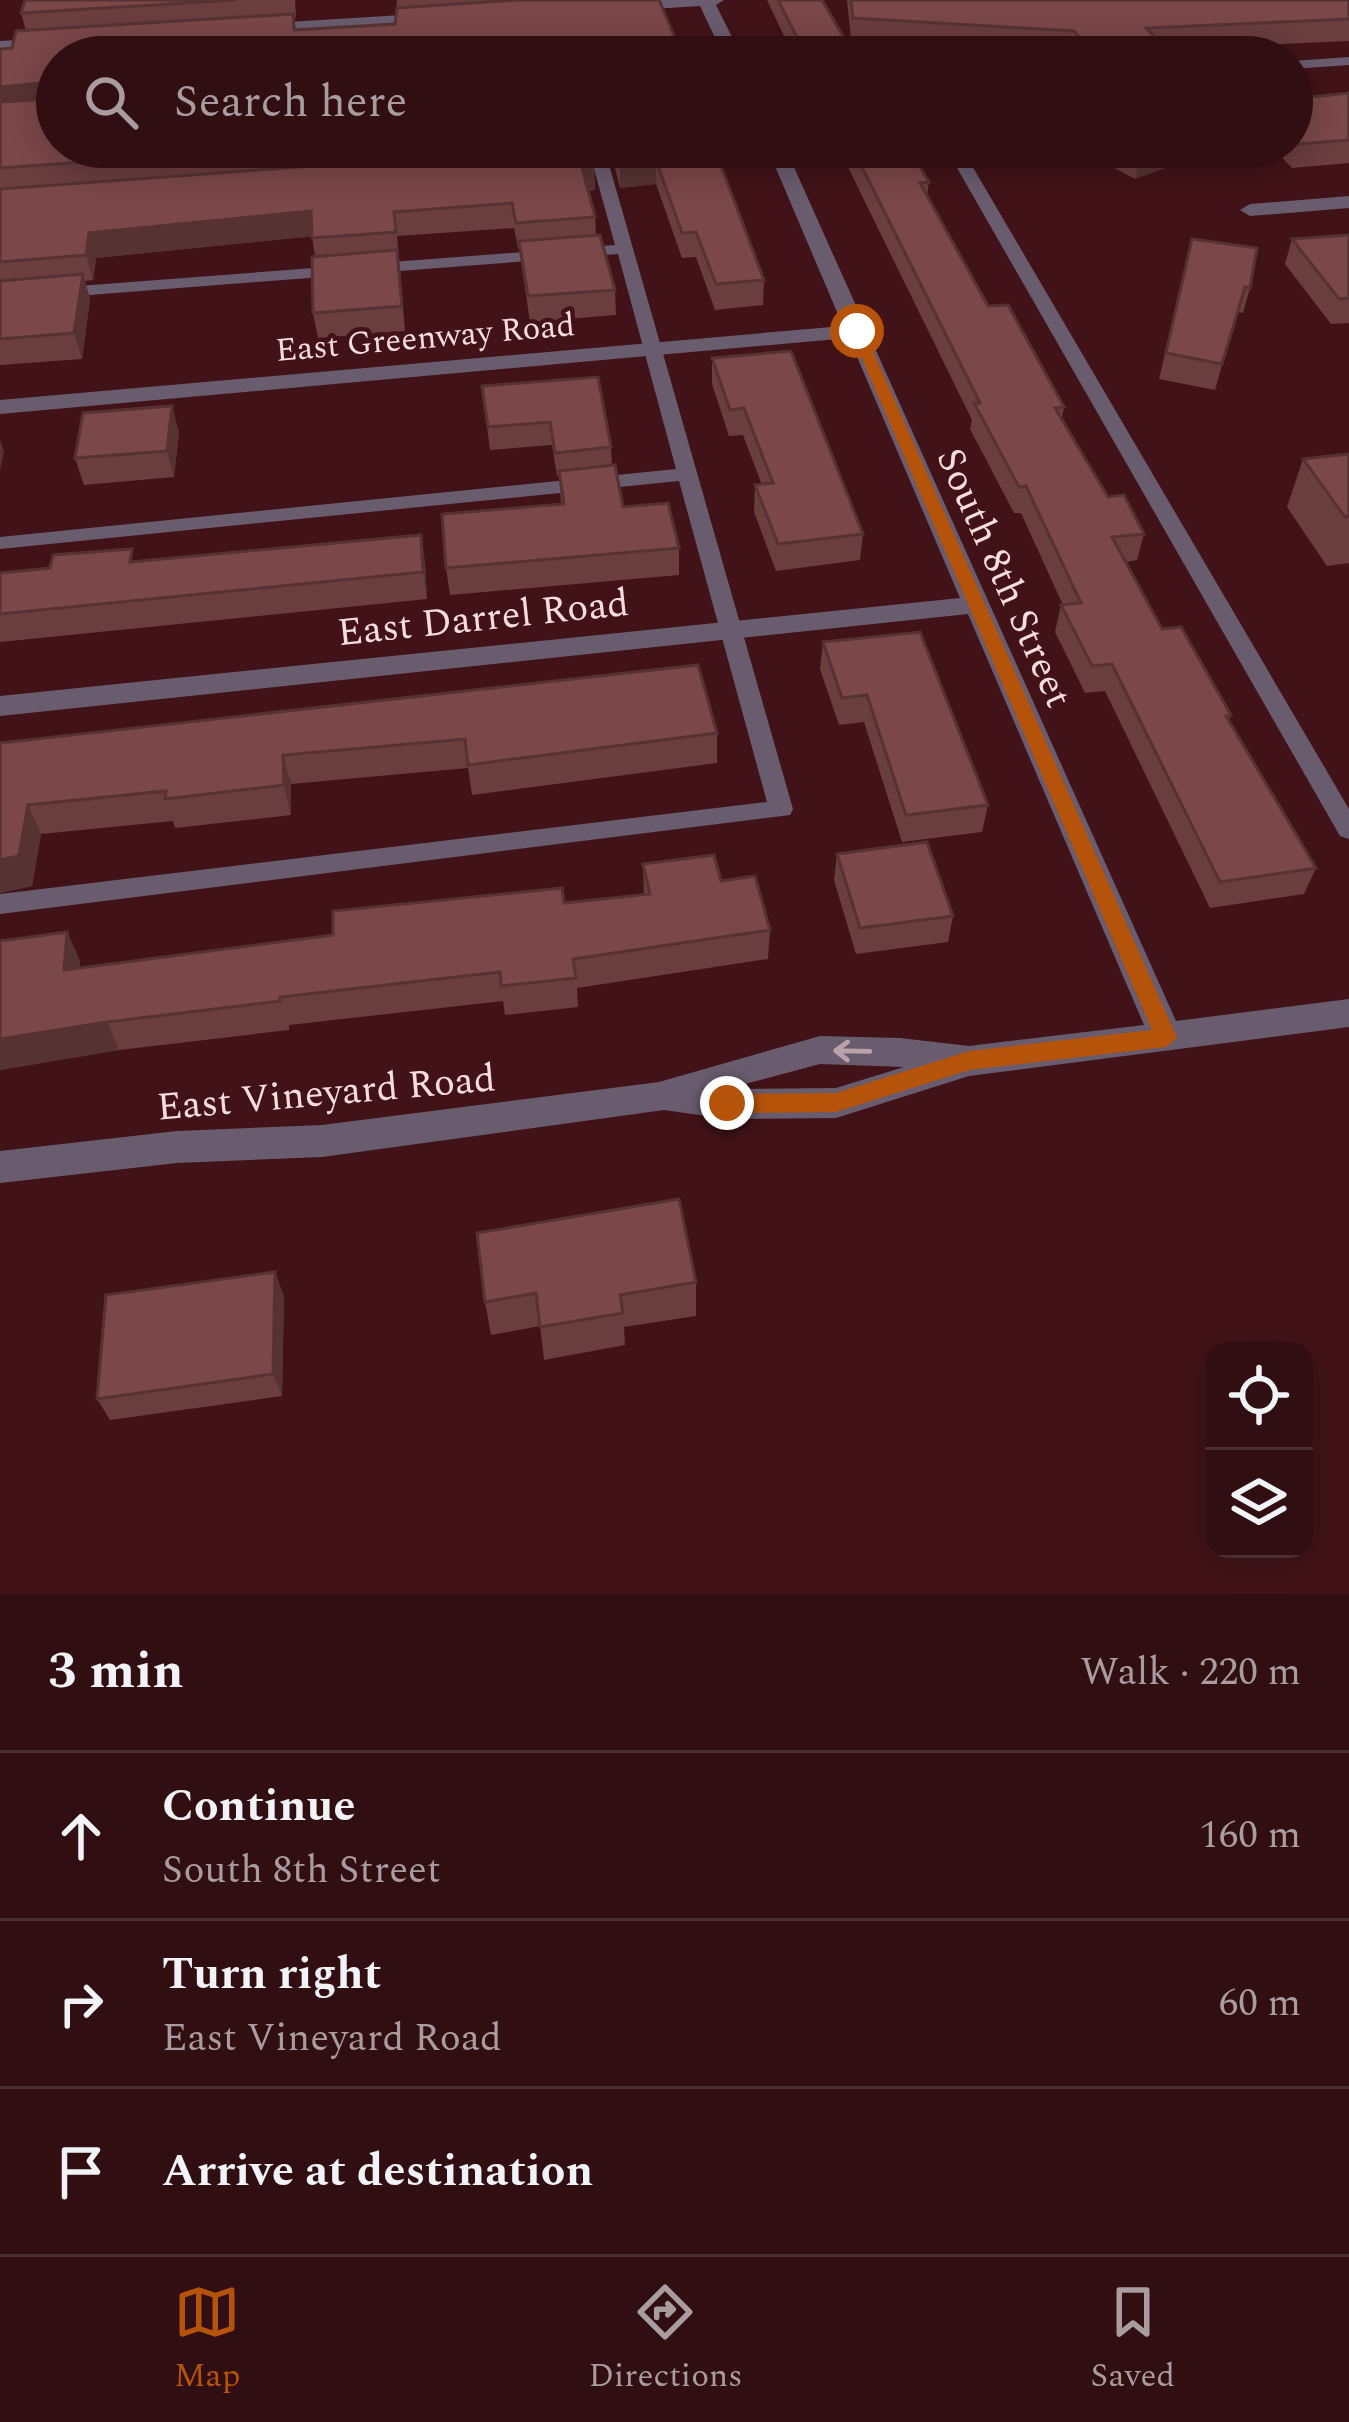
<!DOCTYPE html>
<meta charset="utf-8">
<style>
body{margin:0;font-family:Spectral,serif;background:#3d1c20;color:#f1f3f6}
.controls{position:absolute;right:36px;bottom:36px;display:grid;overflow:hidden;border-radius:24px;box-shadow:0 6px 30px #0003}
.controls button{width:108px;height:108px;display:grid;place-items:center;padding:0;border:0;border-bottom:3px solid #4c2e32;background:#310e12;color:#f1f3f6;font:60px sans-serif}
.stop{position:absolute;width:36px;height:36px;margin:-27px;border:9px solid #b45309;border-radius:50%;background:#fff}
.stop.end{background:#b45309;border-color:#fff;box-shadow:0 3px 12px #0008}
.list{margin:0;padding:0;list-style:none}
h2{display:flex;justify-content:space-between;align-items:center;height:156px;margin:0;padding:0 48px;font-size:51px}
h2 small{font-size:39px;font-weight:400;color:#a89c9f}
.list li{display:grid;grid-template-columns:78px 1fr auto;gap:36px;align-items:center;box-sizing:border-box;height:168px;padding:0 48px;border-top:3px solid #4c2e32}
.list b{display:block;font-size:45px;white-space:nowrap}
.list p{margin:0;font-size:39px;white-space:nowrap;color:#a89c9f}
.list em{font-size:39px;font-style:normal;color:#a89c9f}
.icon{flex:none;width:66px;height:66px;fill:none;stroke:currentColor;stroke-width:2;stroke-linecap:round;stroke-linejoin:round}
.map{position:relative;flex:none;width:1349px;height:1594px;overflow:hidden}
.search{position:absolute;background:#310e12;box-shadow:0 6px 30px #0003;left:36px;right:36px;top:36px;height:132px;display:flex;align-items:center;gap:30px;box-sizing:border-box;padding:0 42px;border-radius:66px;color:#a89c9f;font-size:45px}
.sheet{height:660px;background:#310e12}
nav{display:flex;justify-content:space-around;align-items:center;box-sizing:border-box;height:168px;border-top:3px solid #4c2e32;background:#310e12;font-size:33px;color:#a89c9f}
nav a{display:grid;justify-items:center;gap:6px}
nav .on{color:#b45309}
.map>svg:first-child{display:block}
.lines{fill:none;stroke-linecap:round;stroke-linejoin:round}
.lane{fill:#695c6e;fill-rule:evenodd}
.street{fill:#695c6e;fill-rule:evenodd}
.wall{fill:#6a3d3f}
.shaded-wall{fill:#563233}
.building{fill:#7b4749;stroke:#563233;stroke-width:3}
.oneway{stroke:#baa2ab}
.route{fill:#b45309}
.labels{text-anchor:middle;stroke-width:9;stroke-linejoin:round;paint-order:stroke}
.far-street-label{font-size:33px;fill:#fddcdd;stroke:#411318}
.street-label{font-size:39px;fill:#fddcdd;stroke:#411318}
</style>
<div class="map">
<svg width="1349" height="1594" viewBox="0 0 1349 1594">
<rect width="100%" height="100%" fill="#411318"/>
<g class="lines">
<g class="lane">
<polygon points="1349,57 1349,65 1292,69 1292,61"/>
<polygon points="588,147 604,147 793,809 790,815 0,914 0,894 767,802 679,481 0,549 0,537 676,469 618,254 0,302 0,292 615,245"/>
<polygon points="945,147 961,147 1349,809 1349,839 1340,836"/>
</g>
<g class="street">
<polygon points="637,0 724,0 716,5 742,57 724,57 700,6 620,11 612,6"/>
<polygon points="435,13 441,14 441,22 255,34 247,29 255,24"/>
<polygon points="57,38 57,46 51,47 0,51 0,41"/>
<path d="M690,147h95l391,874 173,-22v28l-380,49 -133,42 -109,1 -63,-9 -342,47 -145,6 -177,20v-32l177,-20 145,-6 337,-43 161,-46 80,2 69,8 175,-21 -176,-411 -968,102v-20l960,-98 -111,-260 -849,76v-14l843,-74 -74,-174 -217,17 -10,-6 10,-6zM820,1064l84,3 -68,21 -110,1z"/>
<polygon points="1349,196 1349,208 1250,216 1240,210 1250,204"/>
</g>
</g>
<g class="wall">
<polygon points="25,0 295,0 296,17 294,18 296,30 395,24 397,0 659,0 57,147 589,147 594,166 595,190 588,191 595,217 596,235 615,290 616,315 530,322 519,248 518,248 514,228 397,236 405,331 318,338 313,313 315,257 312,236 96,258 93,280 85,281 90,299 82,359 0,365 0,49 12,48 26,31 21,13"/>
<polygon points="767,0 822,0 855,57 794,57"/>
<polygon points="847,0 1349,0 1349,41 1167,49 1174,57 1072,57 1070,54 851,40"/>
<polygon points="1349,93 1349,163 1292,168 1272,147 1292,147 1292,99"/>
<polygon points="608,147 714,147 764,280 763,305 715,310 696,257 682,258 656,184 620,188 615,168 614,148"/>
<polygon points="838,147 908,147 929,182 927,196 988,306 1064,407 1062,419 1108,497 1144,534 1137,560 1126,562 1162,629 1231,715 1229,721 1316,868 1304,894 1210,908 1105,691 1085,693 1055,632 1061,605 1063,605 1021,513 1014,513 970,429 972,420"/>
<polygon points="1075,147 1222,147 1135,179"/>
<polygon points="1349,235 1349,323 1331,324 1285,264 1292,239"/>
<polygon points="1192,239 1250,288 1243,313 1237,312 1215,390 1159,379"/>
<polygon points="712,358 863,534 860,560 776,571 754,512 755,485 762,485 743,435 729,436 712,384"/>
<polygon points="482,386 611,447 612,466 623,507 679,548 679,575 450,595 446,568 561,504 559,476 557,476 552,445 490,450"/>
<polygon points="179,432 174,477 84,485 75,458"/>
<polygon points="1349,454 1349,563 1327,566 1287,507 1303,459"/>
<polygon points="136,562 425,562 427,599 0,642 0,573"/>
<polygon points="823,642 988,805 982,832 902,842 864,722 839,725 820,669"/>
<polygon points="717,733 717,763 472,795 468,768 291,784 291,815 175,828 173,821 41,834 32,886 0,893 0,743"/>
<polygon points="837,854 953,916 948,942 856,954 834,880"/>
<polygon points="643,864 721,881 770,930 768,959 577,988 578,1007 505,1015 503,1001 289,1025 289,1030 119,1050 0,1070 0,941 67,932 80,961 79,968 564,903 644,895"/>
<polygon points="477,1233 696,1282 696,1316 624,1327 625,1345 544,1360 540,1326 491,1335 485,1302"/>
<polygon points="284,1296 282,1396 110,1420 97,1399"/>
</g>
<g class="shaded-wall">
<polygon points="50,82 57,106 0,111 0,87"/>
<polygon points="1164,147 1222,147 1135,179 1140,155"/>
<polygon points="656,160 656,184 620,188 620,163"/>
<polygon points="594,166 595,190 583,192 582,167"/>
<polygon points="311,211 316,236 96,258 93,280 86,255 89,233"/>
<polygon points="83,274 90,299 82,359 74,333"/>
<polygon points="172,406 179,432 174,477 167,451"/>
<polygon points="0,440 4,452 0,471"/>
<polygon points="421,535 425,562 427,599 423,572"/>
<polygon points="283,755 291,784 291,815 284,785"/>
<polygon points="28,805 41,834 32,886 0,893 0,860"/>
<polygon points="67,932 80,961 77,999 64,970"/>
<polygon points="107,1022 119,1050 0,1070 0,1039"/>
<polygon points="275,1272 284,1296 282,1396 273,1374"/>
</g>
<g class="building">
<polygon points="25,0 235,0 21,13"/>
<polygon points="516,0 659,0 683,57 57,57 57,147 292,147 0,168 0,102 51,99 55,95 50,82 0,87 0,49 12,48 16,31 293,14 294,30 395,24 397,8"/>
<polygon points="778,0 822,0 855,57 807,57"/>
<polygon points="851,0 1349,0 1349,19 1146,28 1174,57 1096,57 1074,31 853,18"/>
<polygon points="1349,93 1349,140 1299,144 1292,137 1292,99"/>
<polygon points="572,147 589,147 594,166 582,167 595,217 516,223 512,203 394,212 396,232 312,238 311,211 89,233 86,255 0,262 0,189"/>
<polygon points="615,147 714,147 764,280 716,284 696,232 682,233 656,160 620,163"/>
<polygon points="852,147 908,147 929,182 920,183 988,306 1008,305 1064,407 1055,408 1108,497 1124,495 1144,534 1112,537 1162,629 1181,627 1231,715 1226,716 1316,868 1220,882 1112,664 1092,666 1061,605 1081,603 1026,486 1019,487 974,403 980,403"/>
<polygon points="1124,147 1164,147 1140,155"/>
<polygon points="600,235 615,290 528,296 519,241"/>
<polygon points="1349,235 1349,298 1339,299 1292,239"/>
<polygon points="1192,239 1257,248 1250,288 1245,287 1222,364 1166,353"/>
<polygon points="397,250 402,306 313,313 312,257"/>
<polygon points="83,274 74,333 0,339 0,281"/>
<polygon points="791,351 863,534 778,544 755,485 773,483 744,408 730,410 712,358"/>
<polygon points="598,377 611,447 555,453 550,422 488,427 482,386"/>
<polygon points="172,406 167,451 75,458 83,413"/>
<polygon points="1349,454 1349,516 1345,517 1303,459"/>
<polygon points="615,465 623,507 668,503 679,548 446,568 442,514 564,504 559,471"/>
<polygon points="421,535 423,572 0,614 0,573 50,568 53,555 132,549 130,562"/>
<polygon points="920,632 988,805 906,815 867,695 842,698 823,642"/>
<polygon points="698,665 717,733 468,765 465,739 283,755 284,785 165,799 166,791 28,805 19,856 0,860 0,743"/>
<polygon points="927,842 953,916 860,928 837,854"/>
<polygon points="714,855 721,881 755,876 770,930 573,959 576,978 501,986 500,972 280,997 280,1001 107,1022 0,1039 0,941 67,932 64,970 333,935 333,911 562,888 564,903 650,894 643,864"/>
<polygon points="679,1199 696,1282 620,1295 623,1313 540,1327 536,1293 485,1302 477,1233"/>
<polygon points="275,1272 273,1374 97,1399 106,1295"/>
</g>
<defs><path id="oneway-shaft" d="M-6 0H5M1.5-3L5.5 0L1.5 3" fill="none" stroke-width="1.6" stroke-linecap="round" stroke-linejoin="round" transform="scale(3)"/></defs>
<use class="oneway" href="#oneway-shaft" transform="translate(852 1051) rotate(-179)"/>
<polygon class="route" points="857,326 864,331 1177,1038 1166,1047 969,1070 836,1112 727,1113 715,1103 727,1094 836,1093 969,1051 1152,1030 850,331"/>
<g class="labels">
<g class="far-street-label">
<text transform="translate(425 336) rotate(-5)" y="12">East Greenway Road</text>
</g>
<g class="street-label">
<text transform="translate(1006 577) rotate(66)" y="14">South 8th Street</text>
<text transform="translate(483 616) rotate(-6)" y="14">East Darrel Road</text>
<text transform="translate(326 1091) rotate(-5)" y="14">East Vineyard Road</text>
</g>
</g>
</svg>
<div class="controls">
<button><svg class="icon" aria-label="locate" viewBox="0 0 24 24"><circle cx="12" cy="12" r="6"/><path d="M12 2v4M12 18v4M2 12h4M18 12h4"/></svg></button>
<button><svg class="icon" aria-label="layers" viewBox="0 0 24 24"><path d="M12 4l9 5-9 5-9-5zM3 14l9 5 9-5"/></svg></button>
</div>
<div class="stop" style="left:857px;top:331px"></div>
<div class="stop end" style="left:727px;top:1103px"></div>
<div class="search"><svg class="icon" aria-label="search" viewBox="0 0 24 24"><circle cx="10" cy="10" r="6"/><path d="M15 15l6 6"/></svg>Search here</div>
</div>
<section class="sheet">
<h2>3 min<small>Walk · 220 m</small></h2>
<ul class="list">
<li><svg class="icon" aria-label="ahead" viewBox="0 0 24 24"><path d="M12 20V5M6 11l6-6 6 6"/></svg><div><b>Continue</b><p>South 8th Street</p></div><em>160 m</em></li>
<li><svg class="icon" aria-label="right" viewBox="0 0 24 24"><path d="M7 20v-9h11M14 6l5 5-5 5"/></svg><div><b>Turn right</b><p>East Vineyard Road</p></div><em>60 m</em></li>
<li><svg class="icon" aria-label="arrive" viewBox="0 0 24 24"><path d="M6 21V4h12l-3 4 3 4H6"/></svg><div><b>Arrive at destination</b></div></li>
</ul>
</section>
<nav>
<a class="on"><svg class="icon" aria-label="map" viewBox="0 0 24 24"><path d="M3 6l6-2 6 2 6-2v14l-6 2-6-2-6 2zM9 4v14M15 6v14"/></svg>Map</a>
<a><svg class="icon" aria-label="directions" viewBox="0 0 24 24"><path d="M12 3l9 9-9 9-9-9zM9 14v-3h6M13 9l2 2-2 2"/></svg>Directions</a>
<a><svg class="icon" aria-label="saved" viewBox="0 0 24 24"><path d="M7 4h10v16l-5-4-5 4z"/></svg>Saved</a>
</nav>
